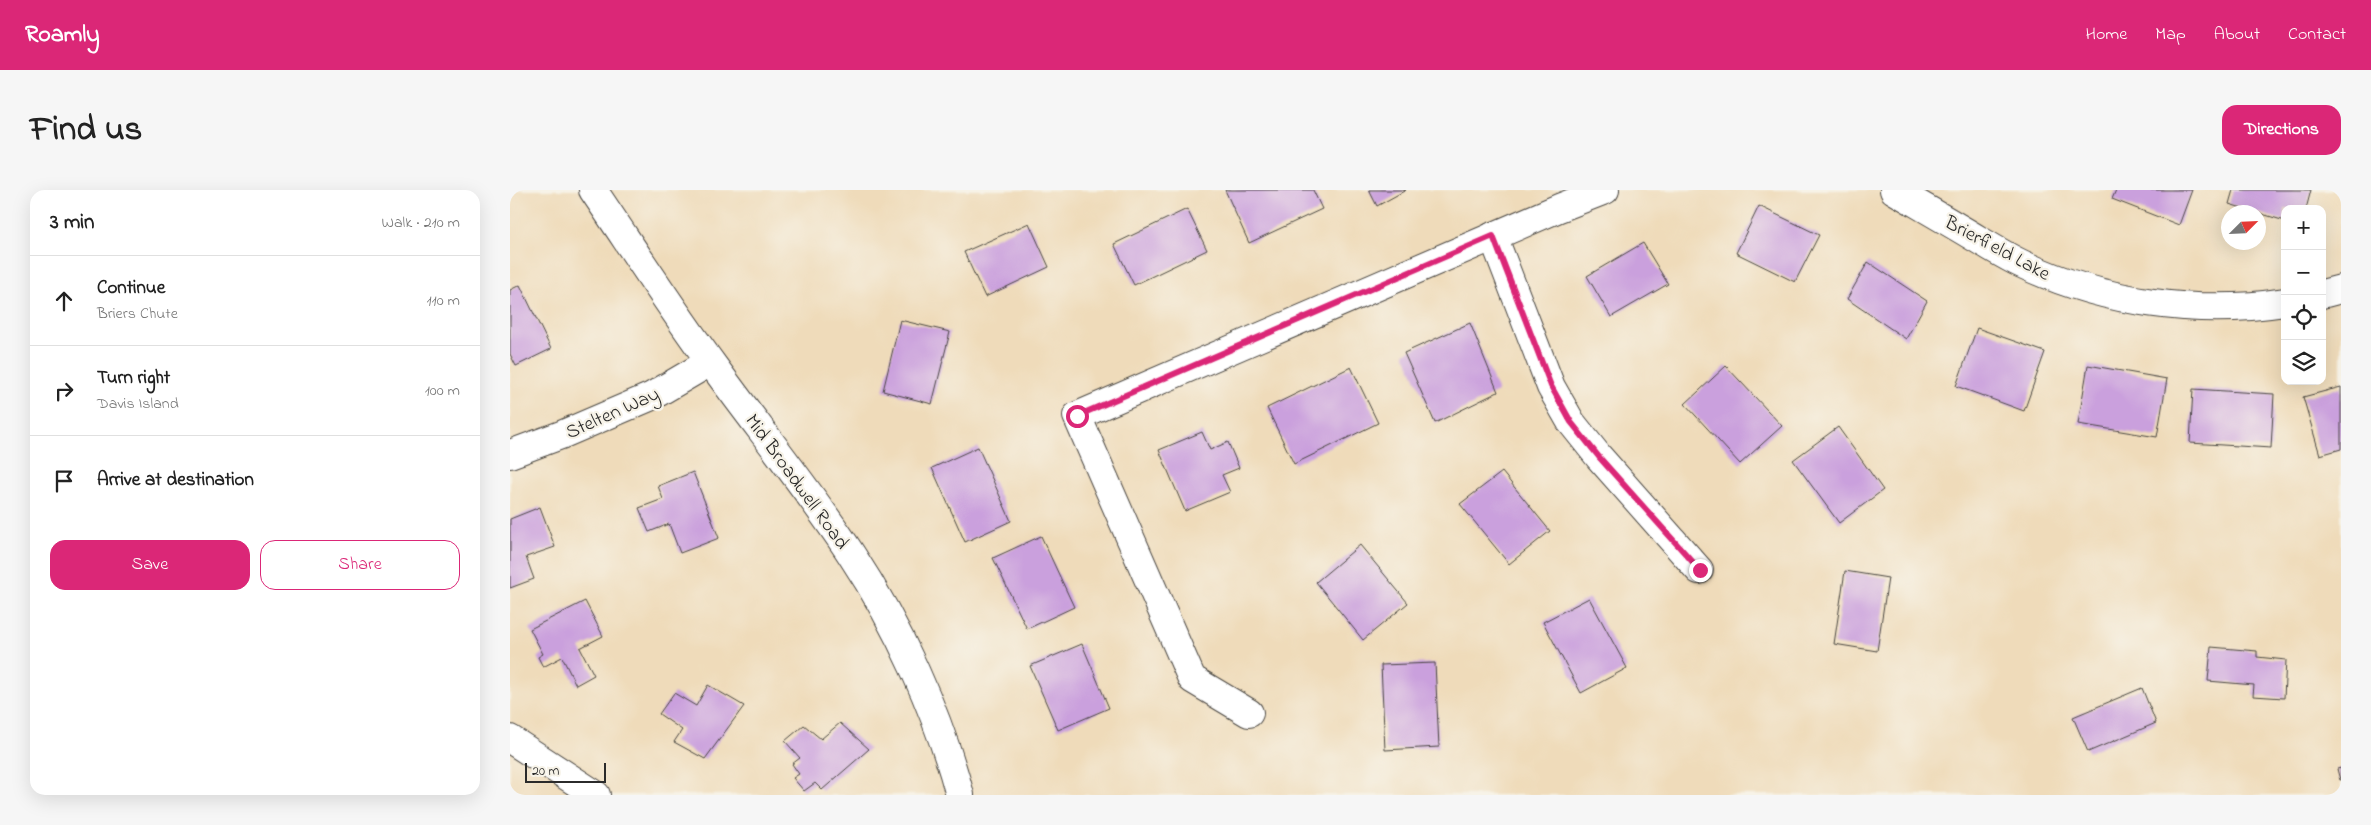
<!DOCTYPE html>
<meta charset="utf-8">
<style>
body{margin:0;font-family:"Indie Flower",sans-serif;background:#f6f6f6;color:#222}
.controls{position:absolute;right:15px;top:15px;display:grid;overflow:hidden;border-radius:10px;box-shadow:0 5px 20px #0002}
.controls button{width:45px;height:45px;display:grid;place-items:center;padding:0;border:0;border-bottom:1px solid #e0e0e0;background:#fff;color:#222;font:25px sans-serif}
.compass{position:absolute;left:1711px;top:15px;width:45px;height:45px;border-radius:50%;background:#fff;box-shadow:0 5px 20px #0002;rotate:66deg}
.scale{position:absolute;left:15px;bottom:12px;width:81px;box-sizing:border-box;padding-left:5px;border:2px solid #2b2b2b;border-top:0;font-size:14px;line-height:18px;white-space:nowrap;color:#2b2b2b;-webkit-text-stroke:4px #f7f3e8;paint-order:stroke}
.stop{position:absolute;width:15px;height:15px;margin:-11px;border:4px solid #db2777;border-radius:50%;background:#fff}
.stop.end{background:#db2777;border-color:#fff;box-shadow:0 1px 5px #0008}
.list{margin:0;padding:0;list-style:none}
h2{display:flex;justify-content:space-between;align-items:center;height:65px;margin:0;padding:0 20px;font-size:21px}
h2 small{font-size:16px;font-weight:400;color:#767676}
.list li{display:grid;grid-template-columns:32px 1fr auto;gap:15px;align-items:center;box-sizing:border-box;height:90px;padding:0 20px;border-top:1px solid #e0e0e0}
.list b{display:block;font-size:19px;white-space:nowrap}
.list p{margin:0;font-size:16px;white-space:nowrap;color:#767676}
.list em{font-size:16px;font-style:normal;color:#767676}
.actions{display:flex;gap:10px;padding:15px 20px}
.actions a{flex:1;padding:11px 0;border:1px solid #db2777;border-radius:15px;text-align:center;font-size:18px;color:#db2777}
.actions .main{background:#db2777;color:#fff}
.icon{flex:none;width:28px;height:28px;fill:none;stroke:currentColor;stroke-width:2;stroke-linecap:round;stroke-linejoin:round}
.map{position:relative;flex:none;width:1831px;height:605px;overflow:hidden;border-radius:15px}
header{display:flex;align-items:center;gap:30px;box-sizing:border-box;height:70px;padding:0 25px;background:#db2777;color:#fff}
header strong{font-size:24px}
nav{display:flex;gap:28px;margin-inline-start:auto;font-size:18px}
.intro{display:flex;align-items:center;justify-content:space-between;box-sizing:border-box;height:120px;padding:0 30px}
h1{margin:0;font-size:35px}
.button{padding:12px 22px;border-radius:15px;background:#db2777;color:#fff;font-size:18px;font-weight:700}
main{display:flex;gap:30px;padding:0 30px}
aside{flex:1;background:#fff;border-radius:15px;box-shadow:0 5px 20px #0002}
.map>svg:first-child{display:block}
.building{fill:#caa0dd}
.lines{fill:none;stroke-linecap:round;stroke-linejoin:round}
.minor-casing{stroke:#484540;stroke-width:30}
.minor{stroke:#fff;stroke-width:28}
.route{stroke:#db2777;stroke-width:6}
.labels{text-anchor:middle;stroke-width:4.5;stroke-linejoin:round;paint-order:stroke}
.street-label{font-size:20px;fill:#2b2b2b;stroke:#f7f3e8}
</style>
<header>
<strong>Roamly</strong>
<nav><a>Home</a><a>Map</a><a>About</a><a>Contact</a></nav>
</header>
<div class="intro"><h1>Find us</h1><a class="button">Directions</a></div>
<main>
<aside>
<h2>3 min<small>Walk · 210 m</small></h2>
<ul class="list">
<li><svg class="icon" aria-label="ahead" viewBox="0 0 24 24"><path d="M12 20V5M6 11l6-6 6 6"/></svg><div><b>Continue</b><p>Briers Chute</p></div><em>110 m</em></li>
<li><svg class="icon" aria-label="right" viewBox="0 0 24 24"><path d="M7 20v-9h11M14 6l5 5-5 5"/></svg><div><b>Turn right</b><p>Davis Island</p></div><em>100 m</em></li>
<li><svg class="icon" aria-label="arrive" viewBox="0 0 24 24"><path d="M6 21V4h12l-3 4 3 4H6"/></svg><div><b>Arrive at destination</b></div></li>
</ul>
<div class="actions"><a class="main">Save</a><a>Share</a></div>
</aside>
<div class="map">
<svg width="1831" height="605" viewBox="0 0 1831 605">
<rect width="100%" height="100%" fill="#f7f3e8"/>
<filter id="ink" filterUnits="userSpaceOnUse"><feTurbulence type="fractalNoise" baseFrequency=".02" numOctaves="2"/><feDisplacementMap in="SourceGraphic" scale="10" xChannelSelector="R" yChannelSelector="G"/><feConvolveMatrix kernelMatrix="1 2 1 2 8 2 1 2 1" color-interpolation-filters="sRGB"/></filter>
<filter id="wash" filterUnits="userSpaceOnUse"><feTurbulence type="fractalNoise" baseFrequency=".0096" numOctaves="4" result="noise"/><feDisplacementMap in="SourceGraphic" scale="20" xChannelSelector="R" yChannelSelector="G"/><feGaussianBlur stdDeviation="1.12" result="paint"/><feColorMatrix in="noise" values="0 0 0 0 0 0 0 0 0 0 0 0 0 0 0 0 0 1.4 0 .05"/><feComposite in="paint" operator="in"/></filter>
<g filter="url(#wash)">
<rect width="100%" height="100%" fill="#efdbba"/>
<g id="blocks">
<g class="building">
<polygon points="715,0 803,0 812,19 739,53"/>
<polygon points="859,0 896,0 867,16"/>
<polygon points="1606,0 1682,0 1669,35 1602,9"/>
<polygon points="1723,0 1801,0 1796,19 1775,19 1775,31 1719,14"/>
<polygon points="1249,16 1309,45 1285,92 1226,63"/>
<polygon points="677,19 697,60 624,95 604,54"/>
<polygon points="519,33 539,77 475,107 454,62"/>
<polygon points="1133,53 1158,94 1101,127 1077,86"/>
<polygon points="1358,72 1417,111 1396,149 1337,109"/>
<polygon points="10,95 41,159 6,176 0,164 0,100"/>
<polygon points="390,130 440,142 422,214 373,201"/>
<polygon points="960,133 988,202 925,233 894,163"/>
<polygon points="1467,138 1535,162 1514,221 1446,196"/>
<polygon points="1578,175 1657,189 1647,247 1568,234"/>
<polygon points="1216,176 1272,236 1230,274 1175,214"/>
<polygon points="841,177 868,233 784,274 757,218"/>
<polygon points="1831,197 1831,259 1810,265 1793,207"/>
<polygon points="1683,199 1764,204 1761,258 1680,253"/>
<polygon points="1328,237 1373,300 1329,333 1283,270"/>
<polygon points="692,242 700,260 718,252 729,278 712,285 720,302 675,321 649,260"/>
<polygon points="468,257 501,331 455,352 422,278"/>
<polygon points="183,282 209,348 170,363 159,334 139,342 129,318 153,309 148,296"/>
<polygon points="992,282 1040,341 999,374 950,314"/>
<polygon points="30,317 45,357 16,367 24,389 0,398 0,329"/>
<polygon points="531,346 564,417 517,439 483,368"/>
<polygon points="850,355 898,413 853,450 806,392"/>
<polygon points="1335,381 1378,388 1367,461 1324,454"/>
<polygon points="1079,408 1117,478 1071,503 1033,432"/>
<polygon points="75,411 93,446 70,458 84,485 66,495 52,467 33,477 28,467 33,464 20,439"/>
<polygon points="572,454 599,518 548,540 520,476"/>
<polygon points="1701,457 1747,461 1747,467 1776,470 1774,508 1743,506 1744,495 1698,491"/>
<polygon points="925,473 929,557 875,560 871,475"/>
<polygon points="198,495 234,516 195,569 164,552 172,540 149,524 164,503 186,516"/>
<polygon points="1632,498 1646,533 1578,562 1563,527"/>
<polygon points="330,533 359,559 312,600 305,593 294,601 283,588 289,584 282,574 290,568 275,551 294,535 311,549"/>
<polygon points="1831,578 1831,590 1830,590 1827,579"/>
</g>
</g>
</g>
<g filter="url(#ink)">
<use href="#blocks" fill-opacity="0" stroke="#484540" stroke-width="1"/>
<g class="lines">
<defs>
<g id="minor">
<path d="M83,0c40,59 79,120 122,178 45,62 94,122 136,186 47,71 87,159 109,241"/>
<path d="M1384,0c29,17 57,33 85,50 14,8 28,17 43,24 80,38 175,52 263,38"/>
<polyline points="983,46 1041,197 1061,232 1089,267 1189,380"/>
<polyline points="1812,104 1831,99"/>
<polyline points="0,264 51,245 142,206 200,172"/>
<polyline points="739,523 682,489 567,226 1049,18 1095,0"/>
<polyline points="0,549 86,605"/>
</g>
</defs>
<use href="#minor" class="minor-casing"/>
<use href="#minor" class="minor"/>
</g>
</g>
<g class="lines" filter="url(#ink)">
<polyline class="route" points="567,226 983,46 1041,196 1061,232 1089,267 1190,380"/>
</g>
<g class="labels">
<g class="street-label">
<text transform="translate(1488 57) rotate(28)" y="7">Brierfield Lake</text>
<text transform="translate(102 222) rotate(-24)" y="7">Stelten Way</text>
<text transform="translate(288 291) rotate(54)" y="7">Mid Broadwell Road</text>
</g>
</g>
</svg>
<div class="controls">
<button>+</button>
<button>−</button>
<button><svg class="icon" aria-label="locate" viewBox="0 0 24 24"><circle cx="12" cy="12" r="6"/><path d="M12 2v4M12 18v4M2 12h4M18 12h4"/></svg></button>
<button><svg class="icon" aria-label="layers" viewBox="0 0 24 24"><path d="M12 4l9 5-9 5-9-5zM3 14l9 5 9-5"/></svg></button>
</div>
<svg class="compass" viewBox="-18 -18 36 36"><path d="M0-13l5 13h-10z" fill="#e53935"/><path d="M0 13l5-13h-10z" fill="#767676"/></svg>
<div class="scale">20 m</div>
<div class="stop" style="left:567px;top:226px"></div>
<div class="stop end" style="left:1190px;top:380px"></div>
</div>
</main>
